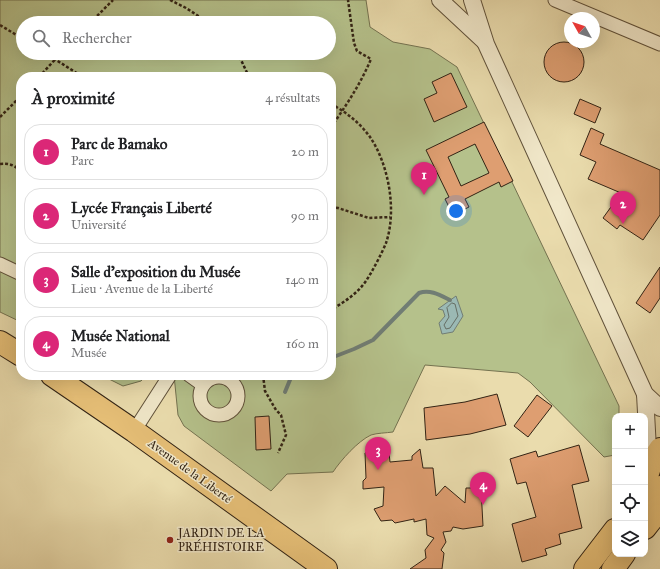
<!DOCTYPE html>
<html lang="fr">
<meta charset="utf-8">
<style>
body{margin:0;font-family:"IM FELL Great Primer",serif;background:#f6f6f6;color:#202124}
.controls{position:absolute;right:12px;bottom:12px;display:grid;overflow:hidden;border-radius:8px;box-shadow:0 4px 16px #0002}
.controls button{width:36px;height:36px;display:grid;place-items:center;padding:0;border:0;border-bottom:1px solid #e0e0e0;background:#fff;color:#202124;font:20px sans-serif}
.compass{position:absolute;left:564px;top:12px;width:36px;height:36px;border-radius:50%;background:#fff;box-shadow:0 4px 16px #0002;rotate:310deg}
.you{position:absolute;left:456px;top:211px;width:14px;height:14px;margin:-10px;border:3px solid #fff;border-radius:50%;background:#1a73e8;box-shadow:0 0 0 6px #1a73e833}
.badge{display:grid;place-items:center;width:26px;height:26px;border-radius:50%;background:#db2777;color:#fff;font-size:13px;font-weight:700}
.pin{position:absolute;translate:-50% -33px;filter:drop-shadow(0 1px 2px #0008)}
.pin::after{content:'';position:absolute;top:21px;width:14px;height:12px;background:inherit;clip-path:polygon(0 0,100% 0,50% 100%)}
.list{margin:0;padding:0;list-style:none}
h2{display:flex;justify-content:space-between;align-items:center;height:52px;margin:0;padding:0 16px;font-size:17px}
h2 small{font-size:13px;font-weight:400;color:#757577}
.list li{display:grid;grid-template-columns:26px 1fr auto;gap:12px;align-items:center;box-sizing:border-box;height:56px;margin:0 8px 8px;padding:0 8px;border:1px solid #e0e0e0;border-radius:16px}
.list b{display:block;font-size:15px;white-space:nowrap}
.list p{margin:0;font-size:13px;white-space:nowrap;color:#757577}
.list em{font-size:13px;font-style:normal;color:#757577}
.icon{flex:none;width:22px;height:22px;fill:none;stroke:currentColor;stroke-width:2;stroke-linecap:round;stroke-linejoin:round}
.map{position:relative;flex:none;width:660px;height:569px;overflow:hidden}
.search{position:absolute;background:#fff;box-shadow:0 4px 16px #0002;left:16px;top:16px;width:320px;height:44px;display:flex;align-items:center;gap:10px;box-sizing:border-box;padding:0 14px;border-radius:22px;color:#757577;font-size:15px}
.panel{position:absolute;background:#fff;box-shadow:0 4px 16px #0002;left:16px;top:72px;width:320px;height:308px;border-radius:16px}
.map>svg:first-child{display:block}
.green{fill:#b5c18b;stroke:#747250;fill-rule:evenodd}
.water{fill:#9bb9b4;stroke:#717d74}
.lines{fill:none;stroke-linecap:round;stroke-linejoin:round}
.shore{stroke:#666e64;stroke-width:1}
.stream{stroke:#717d74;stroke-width:4}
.building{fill:#de9e71;stroke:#322314;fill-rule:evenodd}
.minor-casing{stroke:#60513a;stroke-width:15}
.tertiary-casing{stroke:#60513a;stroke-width:18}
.trunk-casing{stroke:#322314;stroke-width:24}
.path{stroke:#322314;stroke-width:2.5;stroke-dasharray:3 2;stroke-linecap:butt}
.minor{stroke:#f1e8ca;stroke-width:13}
.tertiary{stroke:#f1e8ca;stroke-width:16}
.trunk{stroke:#e5be76;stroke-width:22}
.poi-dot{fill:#8f2418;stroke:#f1e8ca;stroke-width:1.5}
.labels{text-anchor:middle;stroke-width:3;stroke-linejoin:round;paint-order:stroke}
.street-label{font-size:12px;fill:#322314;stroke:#f1e8ca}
.poi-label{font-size:12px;fill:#322314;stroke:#f1e8ca;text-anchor:start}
</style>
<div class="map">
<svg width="660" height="569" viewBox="0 0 660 569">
<rect width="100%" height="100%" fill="#eadcad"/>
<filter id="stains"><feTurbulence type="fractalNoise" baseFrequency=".005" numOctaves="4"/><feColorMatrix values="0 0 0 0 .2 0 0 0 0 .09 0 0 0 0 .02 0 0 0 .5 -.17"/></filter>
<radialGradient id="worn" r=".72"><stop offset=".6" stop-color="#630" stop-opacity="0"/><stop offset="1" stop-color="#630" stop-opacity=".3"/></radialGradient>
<g class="green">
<path d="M0,0h366l4,27 23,15 37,7 27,18 162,339v10h-4v39l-11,2 -74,-75 -12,-9 -93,-8 -32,67c-7,1 -16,1 -22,3 -13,6 -30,25 -38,37l-46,2 -16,17 -87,-65 -6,-11 -4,-40h157v-298h-310v245l-21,-10zM23,23h306v30h-306z"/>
<polygon points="101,375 147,375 141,381 123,386"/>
</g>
<polygon class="water" points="456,296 463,316 453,332 442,334 439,323 445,316 443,310 438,309"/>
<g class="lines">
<polygon class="shore" points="452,303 455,304 458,316 450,328 446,329 444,325 449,317 447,308"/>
<g class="stream">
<path d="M331,356h5l18,-7 19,-9 46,-47c11,-4 21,2 31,7"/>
<polyline points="285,392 292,375"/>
</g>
</g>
<g class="building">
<circle cx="564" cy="62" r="20"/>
<polygon points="451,73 467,107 434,122 424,99 437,93 432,82"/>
<polygon points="580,99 601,108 595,123 574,114"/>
<path d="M484,122l29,59 -12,6 -2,-5 -34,17 4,8 -16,8 -8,-16 4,-2 -23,-47zM475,144l14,29 -28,13 -13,-29z"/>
<polygon points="591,128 604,134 600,144 660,170 660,215 643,240 620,225 617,229 603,218 621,193 588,179 596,162 580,155"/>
<polygon points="660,267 660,298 650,313 636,303"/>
<polygon points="497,394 506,425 470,434 426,440 424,408 465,402"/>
<polygon points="537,395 552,406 528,437 514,426"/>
<polygon points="269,416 271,449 256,450 255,417"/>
<polygon points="579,445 589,481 572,485 582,528 559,534 561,544 545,549 547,555 522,562 512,524 536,517 526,482 517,484 510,459 536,451 538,457"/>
<polygon points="420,449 423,468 433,468 436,496 445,486 465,503 466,488 481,488 483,526 463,529 453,527 451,531 443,532 446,542 441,550 444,553 442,569 410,569 426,558 425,550 434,538 427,535 426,519 414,522 414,519 395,523 392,520 381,521 374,509 383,506 384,487 363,489 363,481 366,478 365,453 370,450 379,454 389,453 390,462 412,460 412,456"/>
</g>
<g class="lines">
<defs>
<g id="minor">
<polyline points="555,0 660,44"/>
<polyline points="0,264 21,274"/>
<polyline points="189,375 203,385"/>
<circle cx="219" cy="396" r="19"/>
<polyline points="134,431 170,375"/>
</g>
<g id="tertiary">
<polyline points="440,0 484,41"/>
<polyline points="472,0 486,44 645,394 660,408"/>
<polyline points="645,394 649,468"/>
</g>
<g id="trunk">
<polyline points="0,342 21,355"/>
<polyline points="52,375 134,431 326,569"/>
<polyline points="645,482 652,461 660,449"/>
<polyline points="645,509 660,487"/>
<polyline points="645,528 660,509"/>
<polyline points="585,569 615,530"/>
<polyline points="613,569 624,554"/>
</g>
</defs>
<use href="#minor" class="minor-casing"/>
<use href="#tertiary" class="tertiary-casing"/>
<use href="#trunk" class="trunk-casing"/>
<g class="path">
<polyline points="170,0 186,8 209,23"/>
<polyline points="90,23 113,0"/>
<polyline points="0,25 23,39"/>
<polyline points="45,53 83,77"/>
<polyline points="236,53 242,62 249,77"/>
<polyline points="39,77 61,53"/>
<path d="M331,104c15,8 29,19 39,33 19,28 27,74 16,106 -4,10 -14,29 -20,38 -9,13 -22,21 -35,29"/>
<polyline points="0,117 21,96"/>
<path d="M331,127c15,-21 30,-44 40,-68l-14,-8 -3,-8 -6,-43"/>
<path d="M0,164c9,-1 14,1 21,7"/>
<polyline points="331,207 338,208 369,218 390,217"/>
<polyline points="263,375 265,391 276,410 281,415 286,435 278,453"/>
</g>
<use href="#minor" class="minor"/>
<use href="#tertiary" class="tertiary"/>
<use href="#trunk" class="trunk"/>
</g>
<circle class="poi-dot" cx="170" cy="540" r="4"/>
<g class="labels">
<g class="street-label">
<text transform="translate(190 471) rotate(36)" y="4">Avenue de la Liberté</text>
</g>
<g class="poi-label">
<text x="178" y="537">JARDIN DE LA<tspan x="178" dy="14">PRÉHISTOIRE</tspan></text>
</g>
</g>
<rect width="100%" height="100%" filter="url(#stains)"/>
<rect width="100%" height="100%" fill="url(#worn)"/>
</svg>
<div class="controls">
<button>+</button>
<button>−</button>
<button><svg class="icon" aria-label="locate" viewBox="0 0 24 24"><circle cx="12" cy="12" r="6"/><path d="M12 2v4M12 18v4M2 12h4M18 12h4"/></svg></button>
<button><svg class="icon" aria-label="layers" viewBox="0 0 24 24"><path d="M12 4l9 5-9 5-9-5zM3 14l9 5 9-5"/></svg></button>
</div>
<svg class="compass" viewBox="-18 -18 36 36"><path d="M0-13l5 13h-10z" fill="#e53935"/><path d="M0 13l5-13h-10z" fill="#757577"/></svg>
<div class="you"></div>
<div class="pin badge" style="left:424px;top:195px">1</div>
<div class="pin badge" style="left:623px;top:224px">2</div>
<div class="pin badge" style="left:378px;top:470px">3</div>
<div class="pin badge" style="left:483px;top:505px">4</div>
<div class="search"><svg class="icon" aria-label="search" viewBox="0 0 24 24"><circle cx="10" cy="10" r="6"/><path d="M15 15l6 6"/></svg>Rechercher</div>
<section class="panel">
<h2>À proximité<small>4 résultats</small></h2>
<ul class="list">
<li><span class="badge">1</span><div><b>Parc de Bamako</b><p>Parc</p></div><em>20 m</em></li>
<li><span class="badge">2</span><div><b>Lycée Français Liberté</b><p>Université</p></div><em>90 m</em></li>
<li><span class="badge">3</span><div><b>Salle d'exposition du Musée</b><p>Lieu · Avenue de la Liberté</p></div><em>140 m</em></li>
<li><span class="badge">4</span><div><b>Musée National</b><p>Musée</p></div><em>160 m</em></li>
</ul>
</section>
</div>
